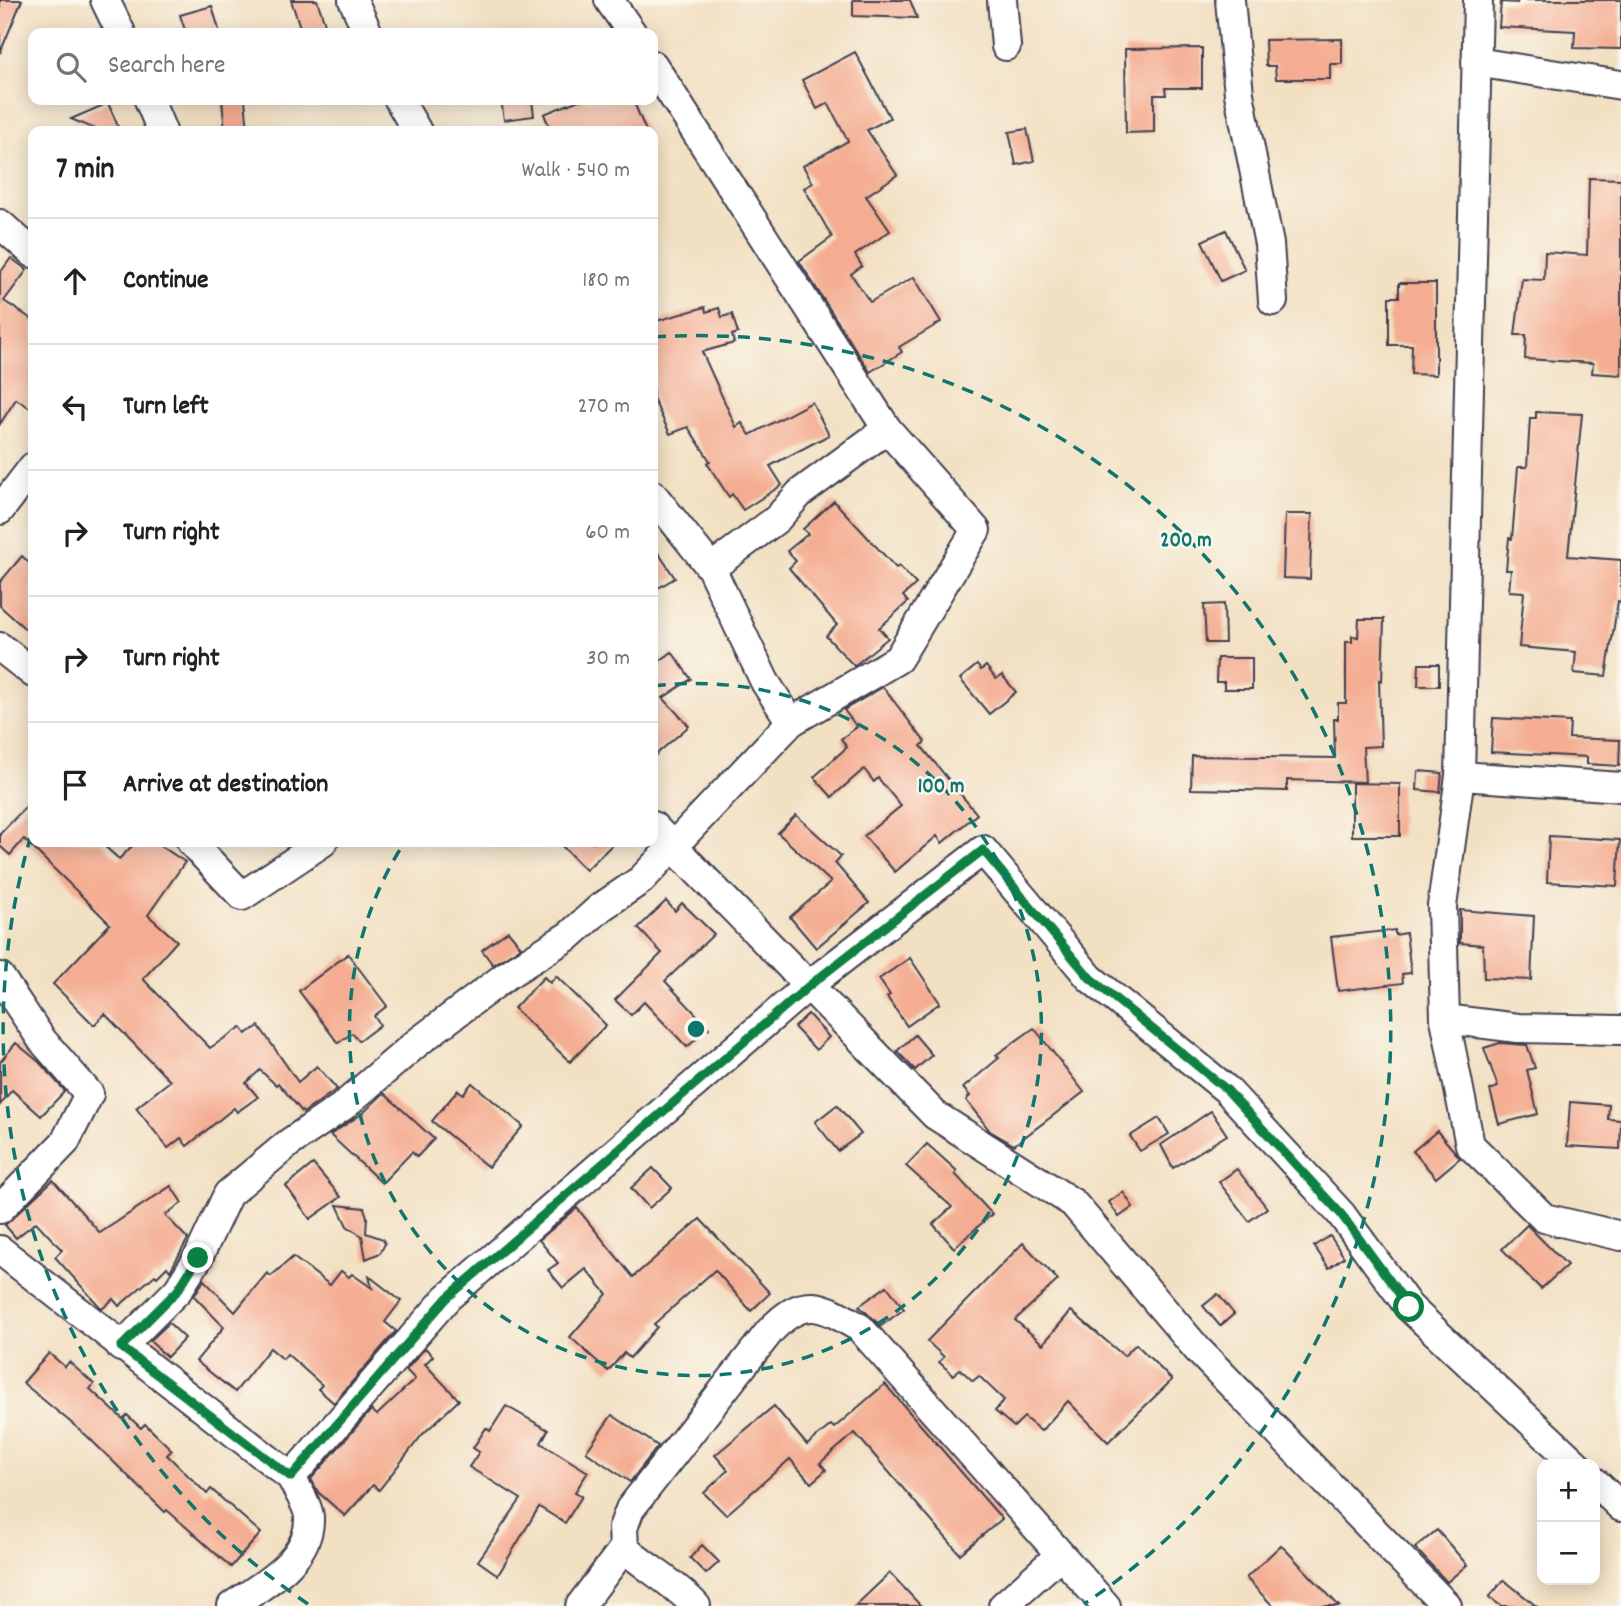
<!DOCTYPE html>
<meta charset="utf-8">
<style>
body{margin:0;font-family:Dekko,sans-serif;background:#f2f2f2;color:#202124}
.controls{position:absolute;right:21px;bottom:21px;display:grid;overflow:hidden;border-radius:14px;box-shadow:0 4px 18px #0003}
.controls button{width:63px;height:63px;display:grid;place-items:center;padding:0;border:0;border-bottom:2px solid #e0e0e0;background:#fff;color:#202124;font:35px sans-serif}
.stop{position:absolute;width:21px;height:21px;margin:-16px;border:5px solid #0b8043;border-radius:50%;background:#fff}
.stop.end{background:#0b8043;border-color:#fff;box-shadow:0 2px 7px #0008}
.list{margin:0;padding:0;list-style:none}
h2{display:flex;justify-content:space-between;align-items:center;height:91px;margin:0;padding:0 28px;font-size:30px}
h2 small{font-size:23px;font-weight:400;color:#757577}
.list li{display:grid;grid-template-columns:46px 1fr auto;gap:21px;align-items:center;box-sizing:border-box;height:126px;padding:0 28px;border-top:2px solid #e0e0e0}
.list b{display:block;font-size:26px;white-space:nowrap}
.list em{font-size:23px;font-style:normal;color:#757577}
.icon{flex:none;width:38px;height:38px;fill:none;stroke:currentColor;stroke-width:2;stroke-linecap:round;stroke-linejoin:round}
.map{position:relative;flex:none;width:1621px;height:1606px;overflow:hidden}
.search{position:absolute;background:#fff;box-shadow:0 4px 18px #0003;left:28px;top:28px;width:630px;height:77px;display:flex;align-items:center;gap:18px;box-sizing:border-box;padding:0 24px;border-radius:14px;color:#757577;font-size:26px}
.panel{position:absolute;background:#fff;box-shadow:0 4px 18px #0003;left:28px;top:126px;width:630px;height:721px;border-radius:14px}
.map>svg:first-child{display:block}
.building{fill:#f4ad92}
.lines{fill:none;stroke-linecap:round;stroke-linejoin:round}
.minor-casing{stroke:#413e4f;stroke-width:32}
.minor{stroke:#fff;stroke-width:28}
.route{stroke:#0b8043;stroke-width:9}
.ring{fill:none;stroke:#0f766e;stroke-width:3.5;stroke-dasharray:12 9}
.centre{fill:#0f766e;stroke:#fbf7ec;stroke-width:3.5}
.ring-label{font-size:21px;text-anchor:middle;font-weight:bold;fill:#0f766e;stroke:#fbf7ec;stroke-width:5;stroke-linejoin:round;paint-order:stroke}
</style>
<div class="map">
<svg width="1621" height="1606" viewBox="0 0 1621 1606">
<rect width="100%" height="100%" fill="#fbf7ec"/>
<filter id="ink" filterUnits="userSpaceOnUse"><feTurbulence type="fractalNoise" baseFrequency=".0143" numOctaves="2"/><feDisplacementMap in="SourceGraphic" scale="14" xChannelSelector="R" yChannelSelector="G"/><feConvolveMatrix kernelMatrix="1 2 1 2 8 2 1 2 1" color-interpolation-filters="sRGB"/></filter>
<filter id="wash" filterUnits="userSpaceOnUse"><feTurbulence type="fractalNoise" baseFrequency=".00686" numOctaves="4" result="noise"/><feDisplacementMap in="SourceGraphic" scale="28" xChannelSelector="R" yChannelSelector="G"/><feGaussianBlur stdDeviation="1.57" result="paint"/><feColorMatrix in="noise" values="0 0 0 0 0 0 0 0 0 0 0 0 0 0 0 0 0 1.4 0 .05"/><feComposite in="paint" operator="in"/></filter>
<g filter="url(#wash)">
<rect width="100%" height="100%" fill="#f2e0c3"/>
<g id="blocks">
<g class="building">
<polygon points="0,0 22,0 0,53"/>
<polygon points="291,0 317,0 328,33 302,33"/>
<polygon points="853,0 910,0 917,18 853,16"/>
<polygon points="1518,0 1621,0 1621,49 1574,48 1575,31 1499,27 1501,2 1517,3"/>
<polygon points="212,6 220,33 186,33 180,15"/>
<polygon points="1342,39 1342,64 1330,64 1330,79 1276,79 1275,66 1266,66 1265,40"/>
<polygon points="1202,48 1202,88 1165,88 1166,95 1154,95 1154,132 1126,133 1125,49"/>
<polygon points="855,52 890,118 867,130 897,175 866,196 890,231 855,255 862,266 851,274 870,302 914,277 941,322 899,347 902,352 870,372 799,261 832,237 804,188 813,183 803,166 848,141 828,103 817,109 802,80"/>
<polygon points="222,100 245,100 248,131 225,131"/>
<polygon points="501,100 532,100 534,116 504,120"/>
<polygon points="579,100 633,100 646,131 551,131 544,114"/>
<polygon points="108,103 120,131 100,131 71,119"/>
<polygon points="1027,129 1034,161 1016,165 1009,132"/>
<polygon points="1589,178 1621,179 1621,375 1592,373 1593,363 1525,359 1526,335 1515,335 1522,279 1544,280 1545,252 1587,255"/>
<polygon points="1226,230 1245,270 1221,281 1202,241"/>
<polygon points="11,258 27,270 4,301 33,320 33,410 16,399 0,424 0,273"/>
<polygon points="1399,283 1436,283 1436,375 1411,374 1412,345 1389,345 1389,297 1399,297"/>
<polygon points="705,307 706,312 719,308 722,317 732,314 738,333 732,335 734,343 702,352 736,427 742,423 750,435 812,402 829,435 770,466 782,485 743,510 732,494 729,497 707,463 710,461 688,427 670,434 653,398 653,322"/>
<polygon points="1536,412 1582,414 1568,556 1621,560 1621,602 1618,601 1606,676 1574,673 1576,652 1519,647 1524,592 1509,591 1511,570 1506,570 1509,538 1512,539 1518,467 1527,467 1530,418 1536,418"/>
<polygon points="834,501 896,568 899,566 916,584 903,596 908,602 879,628 888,638 854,666 826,636 837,625 789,568 796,561 787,551 808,534 803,529"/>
<polygon points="1285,514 1312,514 1310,579 1283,578"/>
<polygon points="653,545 675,578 653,591"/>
<polygon points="22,556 33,567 33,636 0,606 0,582"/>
<polygon points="1224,604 1225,643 1206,643 1204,605"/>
<polygon points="1359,619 1384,619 1382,681 1379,680 1381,746 1363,747 1365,782 1287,780 1287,791 1191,789 1192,756 1335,758 1334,719 1338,719 1338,703 1346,703 1346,642 1352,642 1352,636 1358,637"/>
<polygon points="672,652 691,679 663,698 689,726 653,757 653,666"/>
<polygon points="1217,658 1252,658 1252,689 1224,689 1224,682 1216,682"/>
<polygon points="1419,664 1439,664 1439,686 1418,686"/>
<polygon points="977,665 981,670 986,666 996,679 1002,675 1016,692 989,714 960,679"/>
<polygon points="883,687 925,742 921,746 977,814 942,843 937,836 895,872 864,836 901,806 878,778 874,782 864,769 832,797 814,777 847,747 841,739 857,727 844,710"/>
<polygon points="1493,718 1570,722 1569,738 1620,740 1619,766 1587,764 1587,757 1491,752"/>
<polygon points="1418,771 1442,773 1440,792 1417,790"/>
<polygon points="1352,783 1400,784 1400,836 1352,836"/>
<polygon points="33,799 33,842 100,842 119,859 136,842 155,842 185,862 148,915 177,941 143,979 210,1048 241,1027 246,1034 259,1026 298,1082 317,1066 337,1089 303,1113 278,1083 276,1085 260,1070 246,1083 258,1097 237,1112 234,1108 187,1146 181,1138 168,1148 136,1108 170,1081 105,1014 94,1025 53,984 110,924 24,839 10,855 0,846 0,834"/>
<polygon points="796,815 841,856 835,863 869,903 816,948 790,917 831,882 778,833"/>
<polygon points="1549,836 1620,840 1617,886 1547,882"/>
<polygon points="558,842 615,842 586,870"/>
<polygon points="666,901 675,911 682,903 714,934 665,981 709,1028 687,1047 644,1002 631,1015 615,1000 662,953 638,928"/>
<polygon points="1460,910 1534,916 1531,980 1484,978 1483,945 1460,943"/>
<polygon points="1395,930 1395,935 1406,933 1411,973 1402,974 1403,983 1338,991 1331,937"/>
<polygon points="508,931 521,947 493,965 482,950"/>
<polygon points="348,954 387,1006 374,1016 380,1025 359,1041 352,1033 338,1043 299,991"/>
<polygon points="910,958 940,1003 907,1026 887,997 890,995 879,979"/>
<polygon points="556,976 606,1025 570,1062 514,1008 544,977 550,983"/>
<polygon points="808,1014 829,1037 816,1050 794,1027"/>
<polygon points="1034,1028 1084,1092 1014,1145 990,1131 966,1100 970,1096 963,1088 999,1058 996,1055"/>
<polygon points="915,1035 932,1055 915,1070 897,1051"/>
<polygon points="16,1043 39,1062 65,1091 41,1116 12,1090 0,1105 0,1062"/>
<polygon points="1500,1043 1527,1045 1535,1068 1527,1070 1538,1114 1499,1124 1490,1090 1498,1087 1484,1048"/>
<polygon points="472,1083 523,1126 488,1167 432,1121 458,1090 463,1094"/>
<polygon points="384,1093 434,1139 417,1157 412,1152 382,1183 330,1135 363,1113"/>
<polygon points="1570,1102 1609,1105 1608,1119 1621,1120 1620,1149 1567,1146"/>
<polygon points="837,1105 861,1134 838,1151 815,1122"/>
<polygon points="1211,1111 1227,1135 1173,1168 1161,1145"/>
<polygon points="1159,1118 1169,1134 1140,1151 1130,1136"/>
<polygon points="1437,1131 1460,1158 1436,1178 1413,1151"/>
<polygon points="927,1144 957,1171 955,1174 992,1214 954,1248 933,1224 952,1207 906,1166"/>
<polygon points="313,1164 341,1197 310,1219 286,1186"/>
<polygon points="653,1168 672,1188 649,1208 631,1188"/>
<polygon points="1237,1169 1267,1208 1249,1221 1219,1182"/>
<polygon points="53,1180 100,1233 171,1186 182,1203 165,1215 188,1239 170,1271 167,1267 157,1277 155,1275 119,1306 113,1299 102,1309 55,1257 62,1250 36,1222 16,1238 5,1225"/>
<polygon points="1123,1192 1133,1207 1119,1217 1109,1202"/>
<polygon points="337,1205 364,1208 367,1217 366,1233 383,1239 385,1244 380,1253 366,1259 362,1236 347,1226"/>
<polygon points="577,1208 633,1277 700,1219 770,1293 751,1311 715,1270 654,1324 657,1327 630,1358 624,1353 608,1371 570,1337 607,1294 586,1269 563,1288 548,1270 558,1263 539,1240"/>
<polygon points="1527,1225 1567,1265 1541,1289 1502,1249"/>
<polygon points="1330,1236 1344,1257 1329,1268 1314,1246"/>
<polygon points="1023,1243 1058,1280 1015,1320 1043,1344 1071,1311 1124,1356 1136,1344 1172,1380 1108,1442 1068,1401 1041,1431 1024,1417 1014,1427 995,1411 1004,1400 979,1376 973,1381 960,1369 953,1375 939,1362 944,1357 927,1341"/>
<polygon points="293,1257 330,1285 341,1271 349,1277 352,1274 372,1288 369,1276 401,1301 385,1322 396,1331 334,1403 318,1389 322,1385 287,1354 283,1359 270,1348 235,1392 196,1361 224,1327 194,1296 204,1280 235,1312 267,1273 271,1276"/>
<polygon points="887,1286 904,1309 881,1326 859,1306"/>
<polygon points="1218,1294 1234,1314 1220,1326 1203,1306"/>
<polygon points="169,1323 185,1338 167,1357 150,1341"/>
<polygon points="425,1348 433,1356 425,1364 459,1400 422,1435 379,1490 373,1485 345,1516 318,1492 311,1479 371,1410 377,1415 415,1379 406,1370"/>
<polygon points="49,1353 65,1367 69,1362 94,1384 90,1389 123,1419 127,1415 141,1428 145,1424 172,1450 167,1455 207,1494 211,1489 261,1533 231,1567 167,1510 165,1512 86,1435 23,1383"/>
<polygon points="885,1384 1002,1519 960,1554 855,1433 820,1463 826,1470 811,1483 790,1459 726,1515 704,1493 728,1470 715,1455 774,1406 807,1445 831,1425 834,1428"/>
<polygon points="506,1406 548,1430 541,1443 588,1472 575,1492 582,1496 565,1523 539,1507 498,1575 478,1561 521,1499 469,1467 479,1452 473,1448 486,1428 490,1431"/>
<polygon points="612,1415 658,1446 630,1482 586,1452"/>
<polygon points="1437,1530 1467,1565 1447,1582 1415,1548"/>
<polygon points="702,1545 719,1562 706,1574 690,1558"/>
<polygon points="1281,1545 1339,1606 1273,1606 1246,1578"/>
<polygon points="890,1573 921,1606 855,1606"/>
<polygon points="1504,1580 1536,1606 1501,1606 1489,1597"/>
</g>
</g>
</g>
<g filter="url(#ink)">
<use href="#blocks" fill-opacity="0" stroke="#413e4f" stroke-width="2"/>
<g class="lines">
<defs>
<g id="minor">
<polyline points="105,0 121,33"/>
<polyline points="353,0 368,33"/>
<polyline points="609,0 632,33"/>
<polyline points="1002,0 1006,46"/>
<polyline points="1230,0 1239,94 1269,244 1273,301"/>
<polyline points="1478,0 1460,776 1442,906 1445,1019 1470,1145 1544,1218 1621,1236"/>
<polyline points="1476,62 1621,85"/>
<polyline points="149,100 162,131"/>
<polyline points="399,100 417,131"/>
<polyline points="0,224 33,253"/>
<polyline points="653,495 711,568 765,682 791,722"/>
<polyline points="0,510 33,467"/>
<polyline points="711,568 777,519 800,493 887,429"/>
<polyline points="0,647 33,673"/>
<polyline points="1460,776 1621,787"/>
<polyline points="653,826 935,1115 1073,1203 1198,1350 1447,1606"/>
<polyline points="191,842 242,896 323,842"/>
<polyline points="0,977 42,1040 89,1094 65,1142 0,1209"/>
<polyline points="1445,1019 1518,1028 1621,1030"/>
<path d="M0,1250l291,227c5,11 17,28 18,40 2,43 -48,69 -77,89"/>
<polyline points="121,1347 178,1290 198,1258 228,1194 289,1143 342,1107 418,1042 507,975 570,935 600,908 641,880 791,722 898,659 976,530 887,429 653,65"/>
<polyline points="291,1477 447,1298 809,985 983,850 1090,978 1227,1090 1341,1214 1409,1307 1576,1464"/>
<polyline points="1595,1482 1621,1507"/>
<polyline points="580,1606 624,1548"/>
<path d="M696,1606c-21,-23 -49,-37 -72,-58l-1,-20 7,-19 140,-178c34,-37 52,-26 90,-3l246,278"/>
<polyline points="1003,1606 1059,1556"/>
</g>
</defs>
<use href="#minor" class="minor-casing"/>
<use href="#minor" class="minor"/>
</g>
</g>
<g class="lines" filter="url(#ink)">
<polyline class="route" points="198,1258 178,1290 121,1347 291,1477 447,1298 810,985 983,850 1090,978 1227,1090 1341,1214 1409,1307"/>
</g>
<g class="ring">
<path d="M654 686A346 346 0 1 1 404 843"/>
<path d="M308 1604A693 693 0 0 1 32 832M654 337A693 693 0 0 1 1084 1604"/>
</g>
<circle cx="696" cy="1029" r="10" class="centre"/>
<g class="ring-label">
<text x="1186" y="546">200 m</text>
<text x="941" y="792">100 m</text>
</g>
</svg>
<div class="controls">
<button>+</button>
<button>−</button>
</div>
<div class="stop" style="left:1409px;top:1307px"></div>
<div class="stop end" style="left:198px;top:1258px"></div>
<div class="search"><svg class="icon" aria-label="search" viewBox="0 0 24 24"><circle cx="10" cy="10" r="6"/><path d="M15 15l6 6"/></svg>Search here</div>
<section class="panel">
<h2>7 min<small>Walk · 540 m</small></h2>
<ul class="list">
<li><svg class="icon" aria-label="ahead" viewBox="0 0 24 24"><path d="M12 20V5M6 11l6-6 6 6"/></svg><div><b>Continue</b></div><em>180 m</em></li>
<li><svg class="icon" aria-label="left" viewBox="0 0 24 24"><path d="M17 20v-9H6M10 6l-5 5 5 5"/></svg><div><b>Turn left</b></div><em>270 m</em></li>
<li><svg class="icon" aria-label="right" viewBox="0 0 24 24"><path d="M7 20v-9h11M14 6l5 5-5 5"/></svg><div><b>Turn right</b></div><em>60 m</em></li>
<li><svg class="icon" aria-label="right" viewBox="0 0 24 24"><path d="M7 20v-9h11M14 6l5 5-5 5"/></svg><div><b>Turn right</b></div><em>30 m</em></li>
<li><svg class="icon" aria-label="arrive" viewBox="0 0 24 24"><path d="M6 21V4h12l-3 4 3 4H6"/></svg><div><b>Arrive at destination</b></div></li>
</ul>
</section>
</div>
